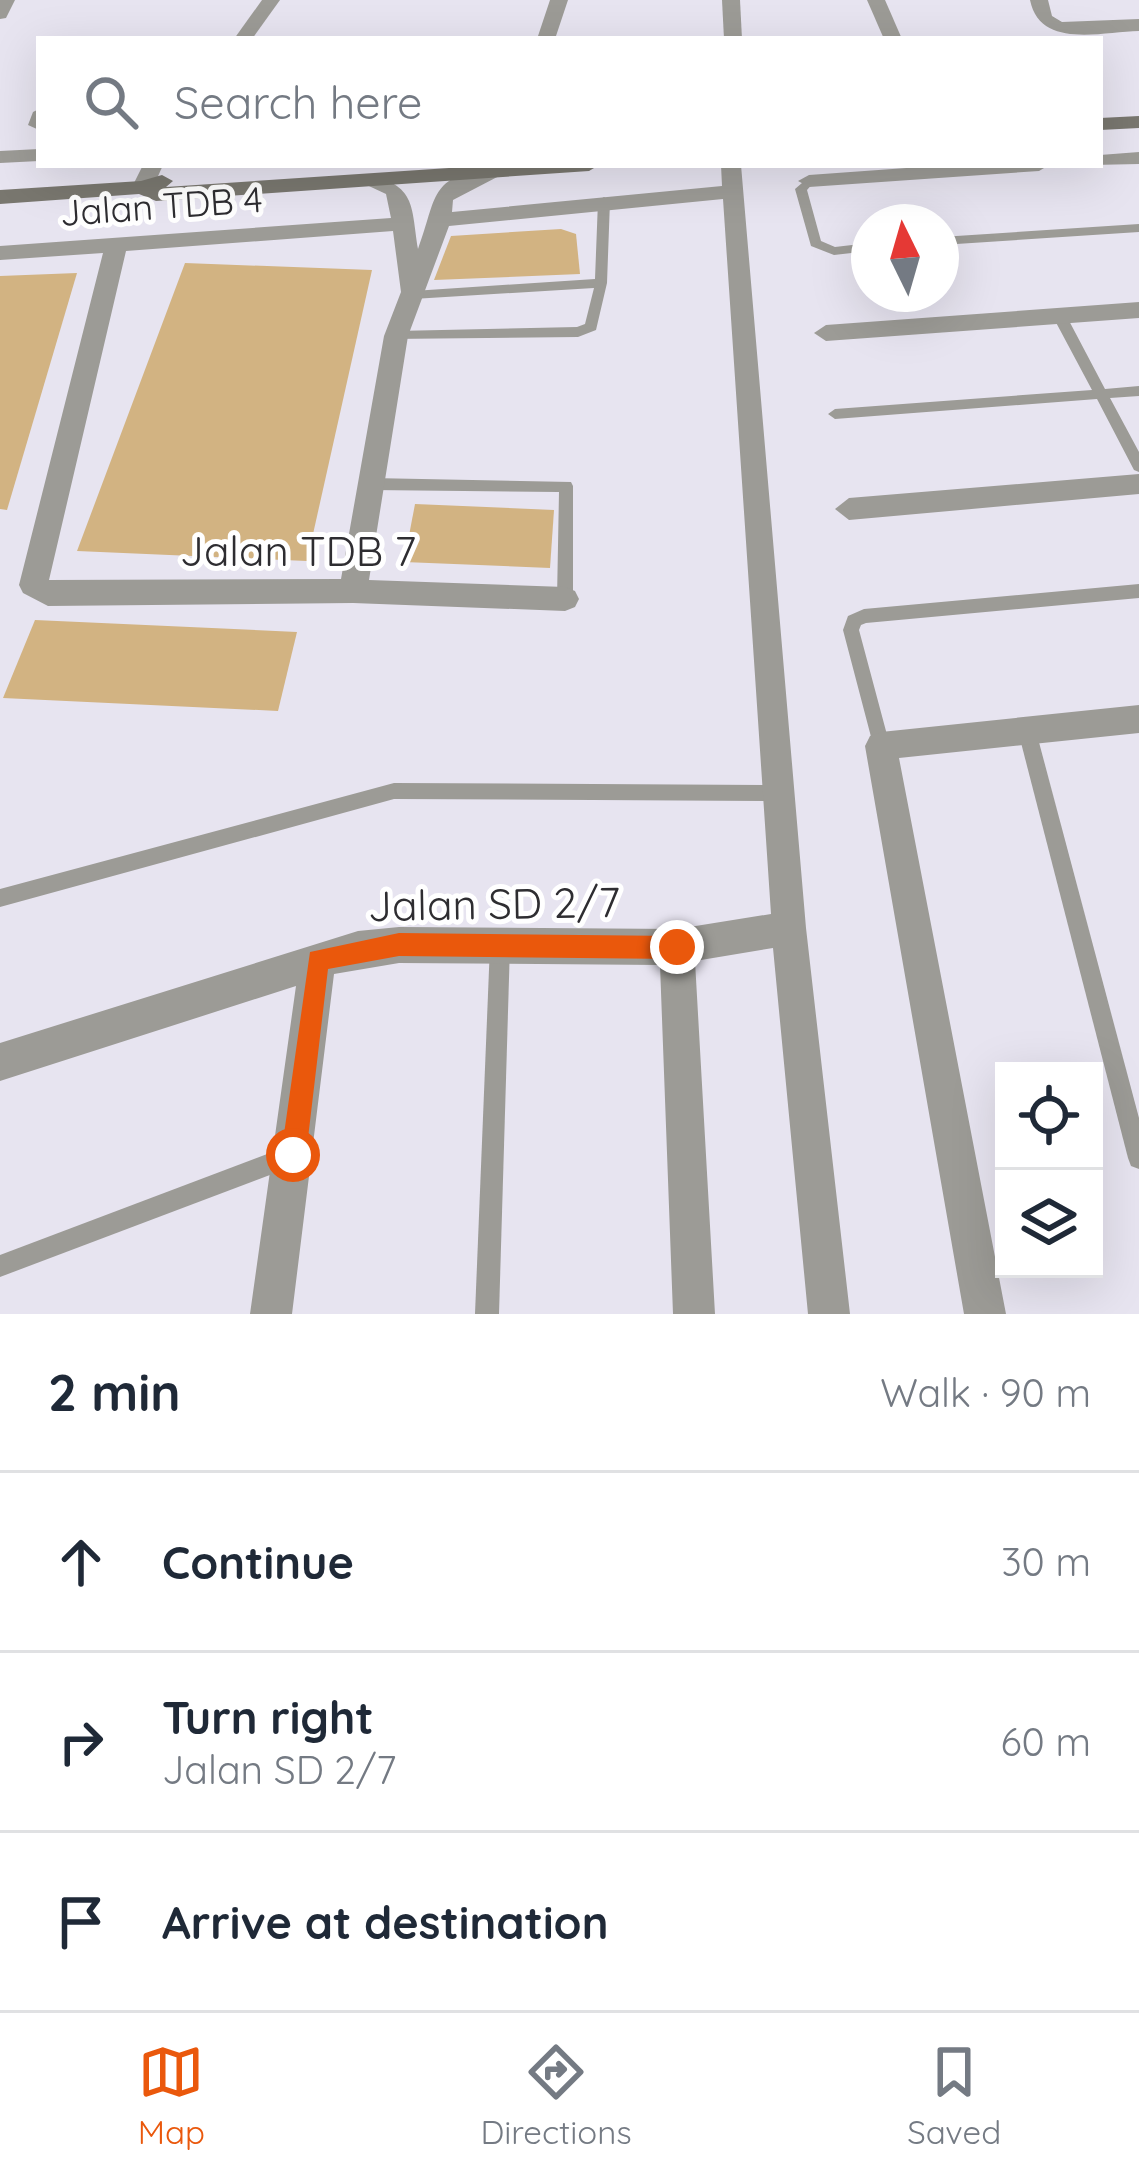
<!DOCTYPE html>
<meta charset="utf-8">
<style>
body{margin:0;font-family:Quicksand,sans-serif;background:#f6f6f7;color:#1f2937}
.controls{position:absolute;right:36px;bottom:36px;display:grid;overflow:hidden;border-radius:0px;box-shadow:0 12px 48px #0002}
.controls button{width:108px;height:108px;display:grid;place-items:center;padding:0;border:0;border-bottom:3px solid #e0e1e3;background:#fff;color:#1f2937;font:60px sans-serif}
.compass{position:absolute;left:851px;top:204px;width:108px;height:108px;border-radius:50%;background:#fff;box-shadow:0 12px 48px #0002;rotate:355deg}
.stop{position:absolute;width:36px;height:36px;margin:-27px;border:9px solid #ea580c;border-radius:50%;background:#fff}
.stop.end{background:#ea580c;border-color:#fff;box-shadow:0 3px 12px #0008}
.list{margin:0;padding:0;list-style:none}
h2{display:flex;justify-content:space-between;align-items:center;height:156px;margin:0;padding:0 48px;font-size:51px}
h2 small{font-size:39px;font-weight:400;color:#747a83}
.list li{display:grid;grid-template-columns:78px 1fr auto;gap:36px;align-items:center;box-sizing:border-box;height:180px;padding:0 48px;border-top:3px solid #e0e1e3}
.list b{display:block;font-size:45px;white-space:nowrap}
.list p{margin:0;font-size:39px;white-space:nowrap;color:#747a83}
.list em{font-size:39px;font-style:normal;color:#747a83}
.icon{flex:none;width:66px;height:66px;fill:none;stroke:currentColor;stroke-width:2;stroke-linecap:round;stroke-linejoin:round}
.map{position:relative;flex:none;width:1139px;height:1314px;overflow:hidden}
.search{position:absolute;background:#fff;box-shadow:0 12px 48px #0002;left:36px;right:36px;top:36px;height:132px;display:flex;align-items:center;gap:30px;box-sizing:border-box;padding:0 42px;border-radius:0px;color:#747a83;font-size:45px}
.sheet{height:696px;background:#fff}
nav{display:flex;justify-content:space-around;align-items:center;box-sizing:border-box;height:168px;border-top:3px solid #e0e1e3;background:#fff;font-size:33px;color:#747a83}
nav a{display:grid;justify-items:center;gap:6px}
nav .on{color:#ea580c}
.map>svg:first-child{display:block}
.building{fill:#d2b382}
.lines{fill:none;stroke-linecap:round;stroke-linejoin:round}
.lane{fill:#9c9b96;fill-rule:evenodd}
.street{fill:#9c9b96;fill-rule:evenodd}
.secondary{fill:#79776f;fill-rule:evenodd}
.route{fill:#ea580c}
.labels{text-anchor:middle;stroke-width:10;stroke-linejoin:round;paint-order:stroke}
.far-street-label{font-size:36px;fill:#2e2d31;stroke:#fff}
.street-label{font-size:42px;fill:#2e2d31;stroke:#fff}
</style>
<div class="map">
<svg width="1139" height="1314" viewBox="0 0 1139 1314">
<rect width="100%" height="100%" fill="#e7e4f0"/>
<g class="building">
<polygon points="561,229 576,234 580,274 434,280 451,236"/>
<polygon points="185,263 372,270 307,561 77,551"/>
<polygon points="77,273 7,510 0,509 0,276"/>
<polygon points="415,504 554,510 550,568 404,562"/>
<polygon points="35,620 297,632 278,711 3,698"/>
</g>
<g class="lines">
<g class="lane">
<polygon points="39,109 39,130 28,125 33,112"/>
<polygon points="809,177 815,181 807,190 821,241 835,247 869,243 869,251 834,255 811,246 795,189"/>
<polygon points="604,197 610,201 607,283 596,330 578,337 391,339 391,333 396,331 577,327 585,324 594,288 413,299 407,295 413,291 595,279 598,201"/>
<polygon points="1139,224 1139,232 941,245 941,237"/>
<polygon points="1059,311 1066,315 1105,389 1139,386 1139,396 1110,398 1139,452 1139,472 1134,470 1097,399 835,419 828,414 835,409 1092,390 1052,315"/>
<polygon points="371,478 571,482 573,486 573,599 571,604 559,604 557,599 559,492 371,490 364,484"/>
<polygon points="1139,584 1139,598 866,623 861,625 859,630 890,746 887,752 881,754 875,752 843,630 848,616 864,609"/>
<polygon points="1027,723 1033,726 1036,731 1139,1118 1139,1169 1131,1166 1128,1158 1018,731 1021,726"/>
<polygon points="394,783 779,785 785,787 788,793 785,799 779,801 394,799 0,907 0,889"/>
<polygon points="500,935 507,938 510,945 499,1314 475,1314 490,945 493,938"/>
<polygon points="291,1145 299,1148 302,1156 299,1164 0,1277 0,1255"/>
</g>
<g class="street">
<polygon points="0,0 15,0 6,18 0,19"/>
<polygon points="262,0 280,0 252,39 234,39"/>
<polygon points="550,0 568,0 555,39 537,39"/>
<polygon points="722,0 740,0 742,39 724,39"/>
<polygon points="867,0 885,0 902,39 884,39"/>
<path d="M1030,0h18l4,16 10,6 77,-3v12c-39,1 -99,18 -109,-31z"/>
<polygon points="39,149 39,161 0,163 0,151"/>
<polygon points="1139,152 1139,164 1092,165 1100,165 1100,155"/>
<polygon points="143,165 163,165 151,192 143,194 132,187"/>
<path d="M495,165l10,6 -4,4 -48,25 -1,12 270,-26 -1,-21h20l65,763 44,386h-42l-35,-366 -78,13 20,353h-42l-13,-349 -261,-2 -65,11 -42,340h-42l46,-328 -296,95v-38l358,-112 41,-4 278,2 94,-15 -48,-715 -274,27 -41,110 -39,244 196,7 10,4 4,8 -4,8 -10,4 -212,-8 -305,3 -25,-13 -4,-8 84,-332 -103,7v-14l391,-28 -5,-24 -30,-14 11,-6c49,12 44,30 51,75 20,-53 9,-71 77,-84zM393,231l8,61 -17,44 -43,243 -292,1 77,-329z"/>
<polygon points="948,165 1049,165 1039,171 809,187 798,181 809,175"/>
<polygon points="1139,302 1139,318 826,341 814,333 826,325"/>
<polygon points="1139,474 1139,494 849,520 835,509 849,498"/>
<polygon points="1139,705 1139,733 899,758 1006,1314 964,1314 865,746 870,736 881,732"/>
</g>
<g class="secondary">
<polygon points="1139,116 1139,128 1100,130 1100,118"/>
<polygon points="494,165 599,165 589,171 156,201 139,194 0,204 0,190 141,181 162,175 173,181 166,187"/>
</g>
</g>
<polygon class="route" points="399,933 677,936 689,947 677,959 399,956 328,969 306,1155 302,1164 293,1168 284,1164 281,1155 310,952"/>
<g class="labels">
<g class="far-street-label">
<text transform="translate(161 206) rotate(-4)" y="13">Jalan TDB 4</text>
</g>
<g class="street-label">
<text x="298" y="566">Jalan TDB 7</text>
<text transform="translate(494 904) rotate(-1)" y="15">Jalan SD 2/7</text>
</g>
</g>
</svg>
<div class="controls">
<button><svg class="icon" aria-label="locate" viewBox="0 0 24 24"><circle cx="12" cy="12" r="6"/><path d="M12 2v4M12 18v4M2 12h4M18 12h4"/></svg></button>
<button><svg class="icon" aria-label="layers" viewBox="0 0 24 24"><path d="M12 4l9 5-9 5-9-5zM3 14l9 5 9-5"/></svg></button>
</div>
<svg class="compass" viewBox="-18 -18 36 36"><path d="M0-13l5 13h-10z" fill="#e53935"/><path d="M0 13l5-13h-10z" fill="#747a83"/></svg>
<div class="stop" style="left:293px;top:1155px"></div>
<div class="stop end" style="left:677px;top:947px"></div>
<div class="search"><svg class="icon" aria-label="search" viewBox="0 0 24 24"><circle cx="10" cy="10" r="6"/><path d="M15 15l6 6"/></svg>Search here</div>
</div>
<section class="sheet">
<h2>2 min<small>Walk · 90 m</small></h2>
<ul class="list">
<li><svg class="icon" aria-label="ahead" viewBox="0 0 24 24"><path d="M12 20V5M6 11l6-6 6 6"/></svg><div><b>Continue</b></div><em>30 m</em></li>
<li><svg class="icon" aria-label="right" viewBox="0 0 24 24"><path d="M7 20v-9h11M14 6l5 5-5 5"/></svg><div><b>Turn right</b><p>Jalan SD 2/7</p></div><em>60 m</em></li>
<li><svg class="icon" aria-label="arrive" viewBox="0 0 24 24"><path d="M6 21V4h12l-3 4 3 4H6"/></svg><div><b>Arrive at destination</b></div></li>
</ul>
</section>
<nav>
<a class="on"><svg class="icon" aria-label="map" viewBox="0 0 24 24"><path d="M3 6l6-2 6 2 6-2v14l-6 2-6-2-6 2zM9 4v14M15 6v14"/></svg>Map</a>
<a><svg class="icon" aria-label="directions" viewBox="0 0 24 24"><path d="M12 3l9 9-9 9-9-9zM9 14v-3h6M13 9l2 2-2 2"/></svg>Directions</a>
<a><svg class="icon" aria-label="saved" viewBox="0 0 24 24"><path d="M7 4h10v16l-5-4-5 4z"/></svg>Saved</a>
</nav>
